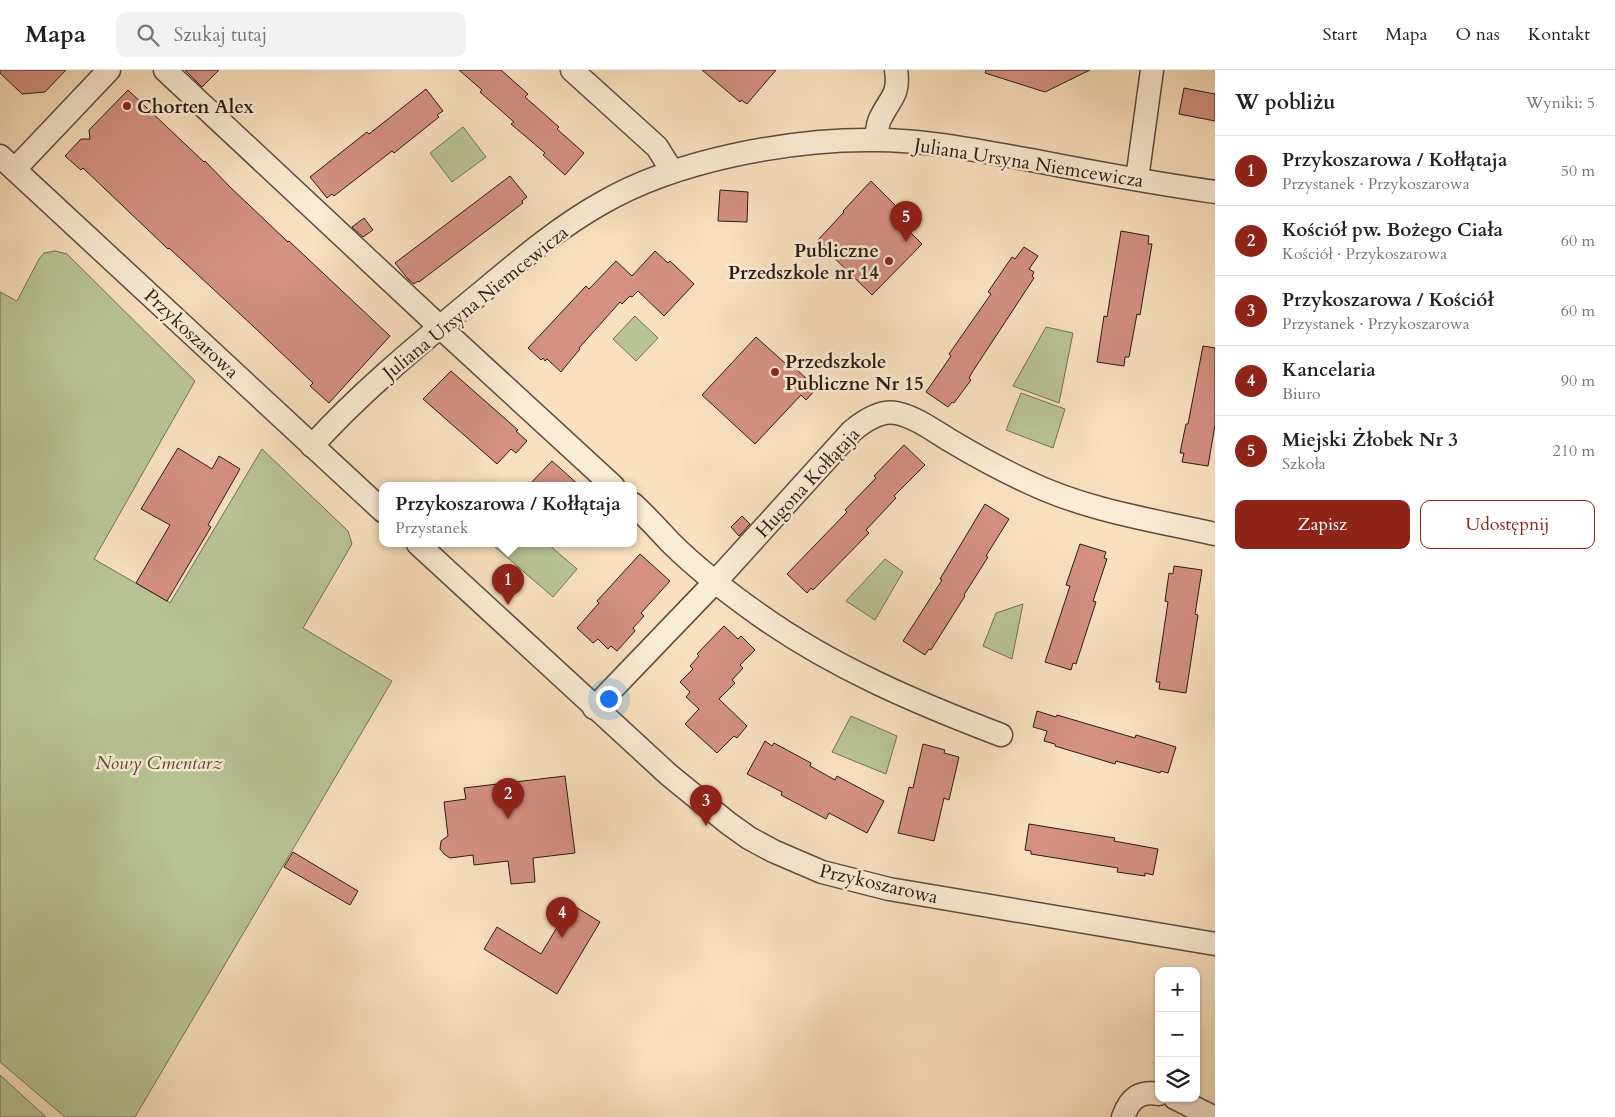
<!DOCTYPE html>
<html lang="pl">
<meta charset="utf-8">
<style>
body{margin:0;font-family:Cardo,serif;background:#f2f2f2;color:#222}
.controls{position:absolute;right:15px;bottom:15px;display:grid;overflow:hidden;border-radius:10px;box-shadow:0 1px 4px #0004}
.controls button{width:45px;height:45px;display:grid;place-items:center;padding:0;border:0;border-bottom:1px solid #e0e0e0;background:#fff;color:#222;font:25px sans-serif}
.you{position:absolute;left:608px;top:628px;width:18px;height:18px;margin:-12px;border:4px solid #fff;border-radius:50%;background:#1a73e8;box-shadow:0 0 0 8px #1a73e833}
.badge{display:grid;place-items:center;width:32px;height:32px;border-radius:50%;background:#8f2418;color:#fff;font-size:16px;font-weight:700}
.pin{position:absolute;translate:-50% -41px;filter:drop-shadow(0 1px 2px #0008)}
.pin::after{content:'';position:absolute;top:26px;width:18px;height:15px;background:inherit;clip-path:polygon(0 0,100% 0,50% 100%)}
.popup{position:absolute;left:379px;top:412px;width:258px;height:65px;box-sizing:border-box;display:grid;place-content:center;border-radius:10px;background:#fff;filter:drop-shadow(0 1px 4px #0005);font-size:16px;white-space:nowrap;color:#767676}
.popup b{font-size:19px;color:#222}
.popup::after{content:'';position:absolute;left:50%;top:100%;margin-left:-10px;border:10px solid transparent;border-top-color:#fff}
.list{margin:0;padding:0;list-style:none}
h2{display:flex;justify-content:space-between;align-items:center;height:65px;margin:0;padding:0 20px;font-size:21px}
h2 small{font-size:16px;font-weight:400;color:#767676}
.list li{display:grid;grid-template-columns:32px 1fr auto;gap:15px;align-items:center;box-sizing:border-box;height:70px;padding:0 20px;border-top:1px solid #e0e0e0}
.list b{display:block;font-size:19px;white-space:nowrap}
.list p{margin:0;font-size:16px;white-space:nowrap;color:#767676}
.list em{font-size:16px;font-style:normal;color:#767676}
.actions{display:flex;gap:10px;padding:15px 20px}
.actions a{flex:1;padding:11px 0;border:1px solid #8f2418;border-radius:10px;text-align:center;font-size:18px;color:#8f2418}
.actions .main{background:#8f2418;color:#fff}
.icon{flex:none;width:28px;height:28px;fill:none;stroke:currentColor;stroke-width:2;stroke-linecap:round;stroke-linejoin:round}
.map{position:relative;flex:none;width:1215px;height:1047px;overflow:hidden}
header{display:flex;align-items:center;gap:30px;box-sizing:border-box;height:70px;padding:0 25px;background:#fff;border-bottom:1px solid #e0e0e0}
header strong{font-size:24px}
nav{display:flex;gap:28px;margin-inline-start:auto;font-size:18px}
.search{width:350px;height:45px;background:#f2f2f2;display:flex;align-items:center;gap:12px;box-sizing:border-box;padding:0 18px;border-radius:10px;color:#767676;font-size:19px}
main{display:flex}
aside{flex:1;background:#fff}
.map>svg:first-child{display:block}
.green{fill:#b9c495;stroke:#727054}
.building{fill:#d49081;stroke:#2a1b14}
.lines{fill:none;stroke-linecap:round;stroke-linejoin:round}
.minor-casing{stroke:#5e4c3e;stroke-width:25}
.minor{stroke:#fbecd5;stroke-width:22}
.poi-dot{fill:#8f2418;stroke:#fbecd5;stroke-width:2}
.labels{text-anchor:middle;stroke-width:5;stroke-linejoin:round;paint-order:stroke}
.poi-label{font-size:19px;font-weight:bold;fill:#2a1b14;stroke:#fbecd5;text-anchor:start}
.street-label{font-size:19px;fill:#2a1b14;stroke:#fbecd5}
.park-label{font-size:19px;font-style:italic;fill:#554e3b;stroke:#fbecd5}
</style>
<header>
<strong>Mapa</strong>
<div class="search"><svg class="icon" aria-label="search" viewBox="0 0 24 24"><circle cx="10" cy="10" r="6"/><path d="M15 15l6 6"/></svg>Szukaj tutaj</div>
<nav><a>Start</a><a>Mapa</a><a>O nas</a><a>Kontakt</a></nav>
</header>
<main>
<div class="map">
<svg width="1215" height="1047" viewBox="0 0 1215 1047">
<rect width="100%" height="100%" fill="#f9e1be"/>
<filter id="stains"><feTurbulence type="fractalNoise" baseFrequency=".004" numOctaves="4"/><feColorMatrix values="0 0 0 0 .2 0 0 0 0 .09 0 0 0 0 .02 0 0 0 .5 -.17"/></filter>
<radialGradient id="worn" r=".72"><stop offset=".6" stop-color="#630" stop-opacity="0"/><stop offset="1" stop-color="#630" stop-opacity=".3"/></radialGradient>
<g class="green">
<polygon points="463,57 486,87 452,112 430,83"/>
<polygon points="55,181 67,184 195,311 94,489 170,533 262,379 348,461 352,474 303,558 392,611 135,1047 65,1047 0,992 0,222 17,231 39,189 44,183"/>
<polygon points="635,246 658,268 636,291 613,269"/>
<polygon points="1046,257 1073,263 1059,333 1013,316"/>
<polygon points="1021,323 1065,339 1053,378 1006,360"/>
<polygon points="496,474 548,474 577,499 553,527 494,476"/>
<polygon points="885,489 903,502 875,550 846,531"/>
<polygon points="1023,534 1012,589 983,576 996,543"/>
<polygon points="851,646 897,666 886,704 832,682"/>
<polygon points="0,1005 46,1047 0,1047"/>
</g>
<g class="building">
<polygon points="0,0 66,0 45,22 22,24 0,3"/>
<polygon points="185,0 219,0 202,17"/>
<polygon points="459,0 501,0 528,24 525,27 559,57 557,59 584,83 565,105 543,85 545,83 511,54 514,52 480,22 482,20"/>
<polygon points="702,0 776,0 747,34 741,30 740,32"/>
<polygon points="986,0 1090,0 1045,22 985,3"/>
<polygon points="1184,18 1215,24 1215,51 1179,44"/>
<polygon points="426,19 443,41 437,45 439,47 394,83 392,81 334,126 332,124 327,128 310,107 367,62 369,64"/>
<polygon points="128,20 204,92 205,91 229,116 288,172 289,171 390,266 329,333 310,316 313,313 254,257 169,178 168,179 83,98 81,100 65,86 81,69 90,69 89,60"/>
<polygon points="510,106 527,127 522,131 523,133 419,212 418,211 414,214 408,209 395,193"/>
<polygon points="871,111 904,144 898,150 922,174 872,225 817,171 844,142 843,141"/>
<polygon points="720,120 748,122 747,152 718,151"/>
<polygon points="364,148 373,160 363,167 352,157"/>
<polygon points="1121,161 1149,166 1148,174 1152,174 1140,245 1137,244 1129,287 1125,287 1124,296 1097,292 1104,246 1107,247"/>
<polygon points="1024,177 1038,186 1029,199 1034,202 1032,206 1034,208 973,301 969,308 971,310 954,333 952,332 948,337 926,322 951,286 949,284 991,224 988,222 1012,187 1015,189"/>
<polygon points="655,181 668,193 670,191 694,214 664,246 638,221 632,227 630,226 622,234 620,232 579,278 580,279 561,302 547,289 545,291 543,288 541,290 528,278 586,216 589,219 616,191 632,206"/>
<polygon points="756,267 786,294 788,292 817,318 806,330 801,325 755,374 702,325"/>
<polygon points="1203,276 1215,278 1215,355 1208,396 1182,392 1184,383 1180,383 1186,354 1188,354"/>
<polygon points="451,301 518,360 516,361 527,371 516,383 511,379 497,394 423,329"/>
<polygon points="904,375 925,395 894,426 896,428 866,460 869,463 813,520 811,518 807,523 787,504 847,442 845,440 876,408 874,406"/>
<polygon points="178,378 212,399 219,386 240,399 208,455 211,457 167,531 136,513 170,455 141,439"/>
<polygon points="552,391 580,416 528,416"/>
<polygon points="985,434 1009,449 986,486 988,487 964,525 965,526 931,580 929,579 925,585 903,571 942,510 940,509"/>
<polygon points="742,446 750,454 739,466 731,457"/>
<polygon points="1080,474 1106,482 1104,488 1107,489 1093,531 1096,532 1076,594 1073,593 1071,600 1045,592 1070,516 1066,515"/>
<polygon points="640,484 670,511 641,543 644,546 633,558 635,561 617,581 611,576 608,579 598,569 593,573 577,558 599,533 597,531"/>
<polygon points="1174,496 1202,500 1195,544 1198,545 1186,623 1159,619 1160,612 1156,612 1168,532 1165,531 1169,503 1173,504"/>
<polygon points="724,556 738,569 741,566 755,580 740,595 743,598 732,610 735,613 719,629 747,656 737,668 734,666 717,683 685,654 699,639 686,627 690,622 680,612 693,599 690,596 699,586 697,584"/>
<polygon points="1037,641 1056,647 1057,645 1135,668 1136,665 1176,677 1168,703 1161,701 1160,703 1116,691 1115,694 1055,676 1055,674 1044,671 1047,661 1033,657"/>
<polygon points="765,671 772,676 774,673 811,693 810,696 835,710 837,706 884,731 867,763 829,743 826,749 781,725 782,722 747,704"/>
<polygon points="923,674 945,680 944,683 959,687 949,730 944,728 934,771 898,763 909,717 913,718"/>
<polygon points="565,706 575,783 533,788 535,812 511,814 508,791 474,795 473,785 450,788 444,784 440,779 441,771 448,766 444,732 466,729 464,718"/>
<polygon points="1029,754 1115,768 1114,771 1158,779 1153,805 1145,803 1145,806 1117,802 1118,798 1031,784 1031,781 1025,780"/>
<polygon points="293,782 358,821 350,835 284,797"/>
<polygon points="571,834 600,852 557,924 484,879 497,857 541,884"/>
</g>
<g class="lines">
<defs>
<g id="minor">
<polyline points="165,0 440,257 613,416"/>
<polyline points="572,0 657,77 672,101"/>
<path d="M876,69c1,-6 1,-14 4,-20 10,-21 20,-24 16,-49"/>
<polyline points="0,86 383,441"/>
<polyline points="15,99 109,0"/>
<polyline points="1137,109 1152,0"/>
<path d="M312,376c46,-51 100,-96 153,-140 44,-36 87,-75 137,-103 74,-43 188,-64 273,-63 53,0 104,11 156,20 61,12 122,23 184,32"/>
<path d="M633,434c13,12 25,25 37,38 26,26 57,50 88,72 74,53 159,89 243,121"/>
<polyline points="418,474 669,705 728,753 749,768 773,781 822,802 889,819 1215,874"/>
<path d="M594,638l122,-127 136,-150c12,-10 28,-21 44,-18 20,4 38,18 55,28 25,15 51,29 77,41 58,28 124,38 187,52"/>
<polyline points="1175,1028 1213,1047"/>
<path d="M1123,1047c7,-19 16,-26 36,-23"/>
</g>
</defs>
<use href="#minor" class="minor-casing"/>
<use href="#minor" class="minor"/>
</g>
<g class="poi-dot">
<circle cx="127" cy="36" r="5"/>
<circle cx="889" cy="191" r="5"/>
<circle cx="775" cy="302" r="5"/>
</g>
<g class="labels">
<g class="poi-label">
<text x="137" y="43">Chorten Alex</text>
<text x="879" y="187" text-anchor="end">Publiczne<tspan x="879" dy="22">Przedszkole nr 14</tspan></text>
<text x="785" y="298">Przedszkole<tspan x="785" dy="22">Publiczne Nr 15</tspan></text>
</g>
<g class="street-label">
<text transform="translate(1029 92) rotate(9)" y="7">Juliana Ursyna Niemcewicza</text>
<text transform="translate(475 232) rotate(-39)" y="7">Juliana Ursyna Niemcewicza</text>
<text transform="translate(192 263) rotate(43)" y="7">Przykoszarowa</text>
<text transform="translate(807 412) rotate(-47)" y="7">Hugona Kołłątaja</text>
<text transform="translate(879 813) rotate(13)" y="7">Przykoszarowa</text>
</g>
<g class="park-label">
<text x="159" y="699">Nowy Cmentarz</text>
</g>
</g>
<rect width="100%" height="100%" filter="url(#stains)"/>
<rect width="100%" height="100%" fill="url(#worn)"/>
</svg>
<div class="controls">
<button>+</button>
<button>−</button>
<button><svg class="icon" aria-label="layers" viewBox="0 0 24 24"><path d="M12 4l9 5-9 5-9-5zM3 14l9 5 9-5"/></svg></button>
</div>
<div class="you"></div>
<div class="pin badge" style="left:508px;top:535px">1</div>
<div class="popup"><b>Przykoszarowa / Kołłątaja</b>Przystanek</div>
<div class="pin badge" style="left:508px;top:749px">2</div>
<div class="pin badge" style="left:706px;top:756px">3</div>
<div class="pin badge" style="left:562px;top:868px">4</div>
<div class="pin badge" style="left:906px;top:172px">5</div>
</div>
<aside>
<h2>W pobliżu<small>Wyniki: 5</small></h2>
<ul class="list">
<li><span class="badge">1</span><div><b>Przykoszarowa / Kołłątaja</b><p>Przystanek · Przykoszarowa</p></div><em>50 m</em></li>
<li><span class="badge">2</span><div><b>Kościół pw. Bożego Ciała</b><p>Kościół · Przykoszarowa</p></div><em>60 m</em></li>
<li><span class="badge">3</span><div><b>Przykoszarowa / Kościół</b><p>Przystanek · Przykoszarowa</p></div><em>60 m</em></li>
<li><span class="badge">4</span><div><b>Kancelaria</b><p>Biuro</p></div><em>90 m</em></li>
<li><span class="badge">5</span><div><b>Miejski Żłobek Nr 3</b><p>Szkoła</p></div><em>210 m</em></li>
</ul>
<div class="actions"><a class="main">Zapisz</a><a>Udostępnij</a></div>
</aside>
</main>
